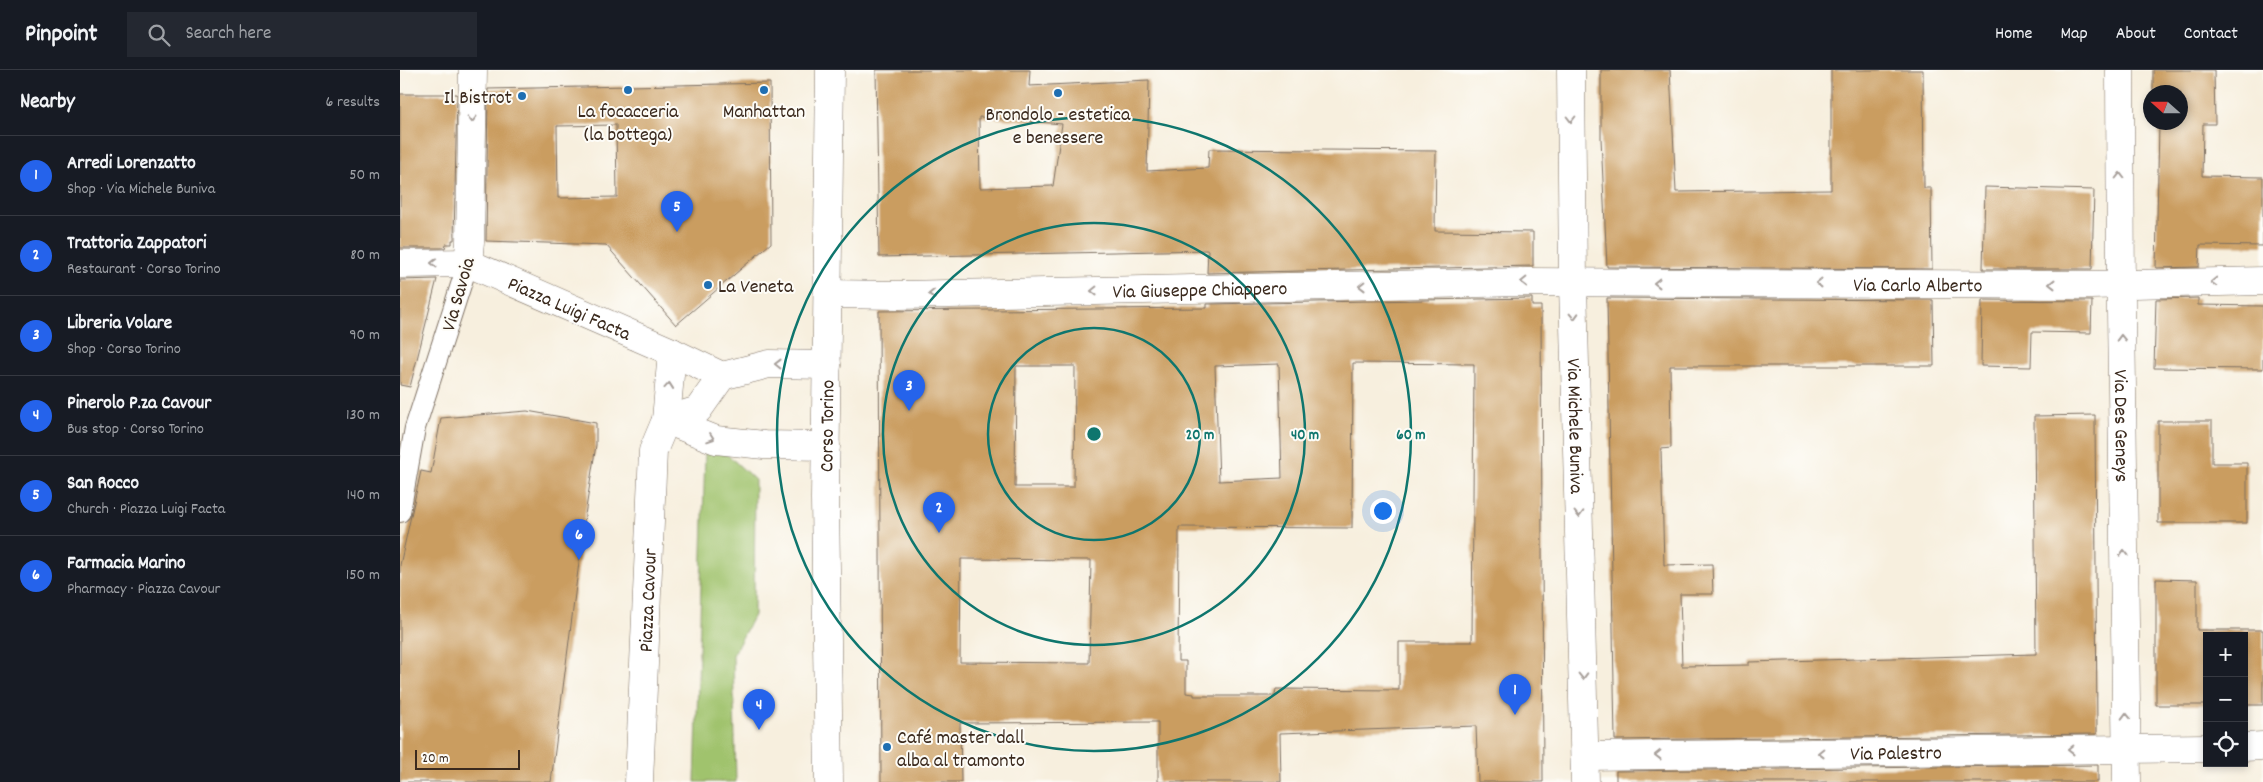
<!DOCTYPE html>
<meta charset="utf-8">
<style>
body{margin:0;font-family:Dekko,sans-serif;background:#242831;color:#f1f3f6}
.controls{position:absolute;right:15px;bottom:15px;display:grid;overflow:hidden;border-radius:0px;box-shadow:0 2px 8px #0003}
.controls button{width:45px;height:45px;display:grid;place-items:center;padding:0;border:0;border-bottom:1px solid #363941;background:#171b24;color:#f1f3f6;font:25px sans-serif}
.compass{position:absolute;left:1743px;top:15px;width:45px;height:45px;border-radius:50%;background:#171b24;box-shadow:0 2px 8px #0003;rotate:291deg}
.scale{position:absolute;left:15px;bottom:12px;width:105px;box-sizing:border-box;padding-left:5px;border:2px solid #3b2a1e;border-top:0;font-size:14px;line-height:18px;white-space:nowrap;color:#3b2a1e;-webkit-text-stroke:4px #fdfcf7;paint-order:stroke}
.you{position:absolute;left:982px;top:440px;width:18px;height:18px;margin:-12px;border:4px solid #fff;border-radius:50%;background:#1a73e8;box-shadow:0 0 0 8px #1a73e833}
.badge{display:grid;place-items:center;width:32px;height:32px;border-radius:50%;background:#2563eb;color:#fff;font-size:16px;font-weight:700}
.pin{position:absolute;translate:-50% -41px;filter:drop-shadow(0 1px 2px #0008)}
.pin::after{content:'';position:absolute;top:26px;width:18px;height:15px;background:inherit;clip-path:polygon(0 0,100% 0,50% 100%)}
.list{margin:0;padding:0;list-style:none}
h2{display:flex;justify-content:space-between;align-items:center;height:65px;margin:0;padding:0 20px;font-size:21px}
h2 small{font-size:16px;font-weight:400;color:#9ea1a6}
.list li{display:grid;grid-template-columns:32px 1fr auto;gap:15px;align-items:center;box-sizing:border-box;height:80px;padding:0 20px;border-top:1px solid #363941}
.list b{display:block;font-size:19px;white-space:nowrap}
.list p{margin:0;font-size:16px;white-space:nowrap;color:#9ea1a6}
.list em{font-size:16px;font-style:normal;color:#9ea1a6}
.icon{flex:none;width:28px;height:28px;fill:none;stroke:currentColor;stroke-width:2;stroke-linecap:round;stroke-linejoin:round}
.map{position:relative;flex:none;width:1863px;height:712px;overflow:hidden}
header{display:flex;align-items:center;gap:30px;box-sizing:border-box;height:70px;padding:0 25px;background:#171b24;border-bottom:1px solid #363941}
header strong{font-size:24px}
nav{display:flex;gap:28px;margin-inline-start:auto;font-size:18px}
.search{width:350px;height:45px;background:#242831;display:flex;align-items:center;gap:12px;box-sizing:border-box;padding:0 18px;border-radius:0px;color:#9ea1a6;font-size:19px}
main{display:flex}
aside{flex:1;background:#171b24}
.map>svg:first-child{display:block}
.green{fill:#a0c36d;stroke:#6e7646}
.building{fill:#ca9d61;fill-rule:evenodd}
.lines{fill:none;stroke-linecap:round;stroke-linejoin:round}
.pedestrian-casing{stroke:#7d6f61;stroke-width:22}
.minor-casing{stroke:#7d6f61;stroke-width:29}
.secondary-casing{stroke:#7d6f61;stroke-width:29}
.pedestrian{stroke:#fff;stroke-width:20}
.minor{stroke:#fff;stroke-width:28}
.secondary{stroke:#fff;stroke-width:28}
.oneway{stroke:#a79f9a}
.ring{fill:none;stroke:#0f766e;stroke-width:2.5}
.poi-dot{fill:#1f6fb2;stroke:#fdfcf7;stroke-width:2}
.labels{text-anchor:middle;stroke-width:4;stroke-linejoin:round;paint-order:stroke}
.poi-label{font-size:20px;fill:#3b2a1e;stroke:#fdfcf7}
.street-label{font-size:20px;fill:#3b2a1e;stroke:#fdfcf7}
.centre{fill:#0f766e;stroke:#fdfcf7;stroke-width:2.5}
.ring-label{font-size:15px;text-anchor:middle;font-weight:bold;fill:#0f766e;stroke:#fdfcf7;stroke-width:4;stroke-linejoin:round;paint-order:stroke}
</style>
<header>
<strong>Pinpoint</strong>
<div class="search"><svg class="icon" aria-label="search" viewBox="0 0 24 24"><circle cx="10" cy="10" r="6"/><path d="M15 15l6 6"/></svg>Search here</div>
<nav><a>Home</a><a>Map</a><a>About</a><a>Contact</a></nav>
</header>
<main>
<aside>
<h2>Nearby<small>6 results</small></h2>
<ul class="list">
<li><span class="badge">1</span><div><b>Arredi Lorenzatto</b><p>Shop · Via Michele Buniva</p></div><em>50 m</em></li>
<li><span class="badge">2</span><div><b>Trattoria Zappatori</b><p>Restaurant · Corso Torino</p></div><em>80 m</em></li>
<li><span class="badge">3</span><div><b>Libreria Volare</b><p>Shop · Corso Torino</p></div><em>90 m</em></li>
<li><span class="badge">4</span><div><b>Pinerolo P.za Cavour</b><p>Bus stop · Corso Torino</p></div><em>130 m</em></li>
<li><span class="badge">5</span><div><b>San Rocco</b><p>Church · Piazza Luigi Facta</p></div><em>140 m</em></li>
<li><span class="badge">6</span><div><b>Farmacia Marino</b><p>Pharmacy · Piazza Cavour</p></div><em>150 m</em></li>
</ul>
</aside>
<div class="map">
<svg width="1863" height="712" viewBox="0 0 1863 712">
<rect width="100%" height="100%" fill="#fdfcf7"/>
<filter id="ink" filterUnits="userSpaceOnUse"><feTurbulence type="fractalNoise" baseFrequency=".02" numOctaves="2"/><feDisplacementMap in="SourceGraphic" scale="10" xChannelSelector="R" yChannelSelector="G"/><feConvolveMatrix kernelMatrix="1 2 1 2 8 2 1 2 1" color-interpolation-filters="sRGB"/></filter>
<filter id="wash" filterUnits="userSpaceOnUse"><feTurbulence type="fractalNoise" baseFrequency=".0096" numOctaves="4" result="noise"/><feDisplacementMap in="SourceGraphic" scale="20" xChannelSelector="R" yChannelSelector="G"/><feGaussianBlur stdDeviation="1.12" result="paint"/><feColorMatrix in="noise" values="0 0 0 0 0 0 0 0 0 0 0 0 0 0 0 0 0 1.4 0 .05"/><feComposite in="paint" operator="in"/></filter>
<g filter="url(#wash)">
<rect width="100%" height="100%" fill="#f7efde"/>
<polygon class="green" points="305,383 327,384 355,410 354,545 333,585 336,712 295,712"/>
<g id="blocks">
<g class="building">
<path d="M476,0h154l-1,16 120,-6 -2,91 61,-3 1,-19 227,2 -1,80 98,1v34l-326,7 1,-23 -329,7zM579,47l83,7 -9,62 -73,2z"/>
<polygon points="1201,0 1270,0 1276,122 1431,120 1431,0 1523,0 1524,118 1531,118 1532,199 1207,197 1201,68"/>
<polygon points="1753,0 1814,0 1815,54 1803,54 1802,106 1863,107 1863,176 1800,175 1799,197 1756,198 1759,55 1754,55 1754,52 1780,52 1780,22 1753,22"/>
<path d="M370,13l1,160 -95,82 -70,-80 -120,-4 2,-152zM216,55l1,72 -59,1 -1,-72z"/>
<polygon points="0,24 57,24 54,170 52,170 52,174 46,174 45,178 0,178"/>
<polygon points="1585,117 1694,120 1692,199 1583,199"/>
<polygon points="37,209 10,317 0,315 0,210"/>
<path d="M1132,228v8h9l2,476h-65l-2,-56 -196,7 1,49h-123v-60l-198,1 1,59h-80l-2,-471 328,-3v-4zM953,293l121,1 -2,278h-73v48l-123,-1 -1,7h-81v-2l-8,-1v-32h-8l1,-134 173,1zM879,294l3,114 -63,3 -4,-115zM616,296h59l-1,121h-59zM561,489l130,1 -2,103 -129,-1z"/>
<polygon points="1207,228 1533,230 1534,296 1270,296 1271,378 1261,379 1264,495 1312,494 1313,524 1280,524 1282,596 1349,595 1349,592 1636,584 1634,346 1695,345 1697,664 1215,670"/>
<polygon points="1798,228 1798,235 1863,236 1863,299 1754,298 1756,229"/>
<polygon points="1582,230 1692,231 1691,263 1632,262 1631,297 1581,296"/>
<polygon points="127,341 196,353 196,375 185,445 151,712 0,712 0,495 21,401 31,403 41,348"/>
<polygon points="1758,351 1812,351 1812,393 1847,393 1847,453 1758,453"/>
<polygon points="1756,509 1797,510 1797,560 1863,560 1863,635 1844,635 1844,566 1807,566 1807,635 1756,635"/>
<polygon points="1698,695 1698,712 1216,712 1216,701"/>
</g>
</g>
</g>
<g filter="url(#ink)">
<use href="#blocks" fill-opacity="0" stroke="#7d6f61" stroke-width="1"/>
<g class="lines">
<defs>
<polyline id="pedestrian" points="0,442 15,358 68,193"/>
<g id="minor">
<path id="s1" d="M1171,0l2,212 12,500"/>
<path id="s2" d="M1720,0l1,240 6,472"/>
<polyline points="68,193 70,172 73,0"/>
<path id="s3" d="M0,194l68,-1 204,89 50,24 47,-12 58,1"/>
<path id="s4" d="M428,224l71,1 628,-13 563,3 173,-4"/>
<polyline points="266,350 316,370 364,375 426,376"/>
<polyline points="266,350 298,340 322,306"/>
<polyline points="1844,677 1863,676"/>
<path id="s5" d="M1185,686l622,-8"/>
<path id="s6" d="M239,712l14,-331 13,-31 6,-68"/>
</g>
<g id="secondary">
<path id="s7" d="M429,712l-4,-283 5,-429"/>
</g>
</defs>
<use href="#pedestrian" class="pedestrian-casing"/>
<use href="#minor" class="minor-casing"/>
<use href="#secondary" class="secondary-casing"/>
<use href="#pedestrian" class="pedestrian"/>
<use href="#minor" class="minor"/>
<use href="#secondary" class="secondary"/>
</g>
<defs><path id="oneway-chevron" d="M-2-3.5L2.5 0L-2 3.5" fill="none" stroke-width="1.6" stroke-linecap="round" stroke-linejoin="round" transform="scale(1.25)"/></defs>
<g class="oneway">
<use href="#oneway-chevron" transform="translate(72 49) rotate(91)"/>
<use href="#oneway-chevron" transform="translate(1171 49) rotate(90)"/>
<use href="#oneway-chevron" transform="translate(1720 106) rotate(-90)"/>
<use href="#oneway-chevron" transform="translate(34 193) rotate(180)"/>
<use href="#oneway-chevron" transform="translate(1124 212) rotate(179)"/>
<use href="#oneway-chevron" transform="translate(1814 212) rotate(179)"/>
<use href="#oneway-chevron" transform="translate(1257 213) rotate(-180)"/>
<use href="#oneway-chevron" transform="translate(1419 213) rotate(-180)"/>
<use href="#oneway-chevron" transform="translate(1652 214) rotate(-180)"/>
<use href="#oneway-chevron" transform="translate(962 216) rotate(179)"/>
<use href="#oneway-chevron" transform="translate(694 221) rotate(179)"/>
<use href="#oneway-chevron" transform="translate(532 224) rotate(179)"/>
<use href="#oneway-chevron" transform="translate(1174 246) rotate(88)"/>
<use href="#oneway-chevron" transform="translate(1721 268) rotate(-91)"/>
<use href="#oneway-chevron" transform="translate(378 294) rotate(-179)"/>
<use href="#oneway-chevron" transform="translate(269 316) rotate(-85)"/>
<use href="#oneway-chevron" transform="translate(311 368) rotate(19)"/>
<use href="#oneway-chevron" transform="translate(1179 444) rotate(89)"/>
<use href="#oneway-chevron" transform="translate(1724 483) rotate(-91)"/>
<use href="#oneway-chevron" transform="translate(1183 606) rotate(89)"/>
<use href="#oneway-chevron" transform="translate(1726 646) rotate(-91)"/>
<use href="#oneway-chevron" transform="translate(1671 680) rotate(179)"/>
<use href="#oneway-chevron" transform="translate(1421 683) rotate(179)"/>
<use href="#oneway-chevron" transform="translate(1258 685) rotate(179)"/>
</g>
</g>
<g class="ring">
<circle cx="694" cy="364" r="106"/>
<circle cx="694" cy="364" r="211"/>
<circle cx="694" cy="364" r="317"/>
</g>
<g class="poi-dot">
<circle cx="228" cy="20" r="5"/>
<circle cx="364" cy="20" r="5"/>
<circle cx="658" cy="23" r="5"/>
<circle cx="122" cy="26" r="5"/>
<circle cx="308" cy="215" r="5"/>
<circle cx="487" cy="677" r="5"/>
</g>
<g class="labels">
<g class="poi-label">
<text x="112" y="33" text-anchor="end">Il Bistrot</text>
<text x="228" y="47">La focacceria<tspan x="228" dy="23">(la bottega)</tspan></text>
<text x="364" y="47">Manhattan</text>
<text x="658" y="50">Brondolo - estetica<tspan x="658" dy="23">e benessere</tspan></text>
<text x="318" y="222" text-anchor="start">La Veneta</text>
<text x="497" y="673" text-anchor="start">Café master dall<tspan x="497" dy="23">alba al tramonto</tspan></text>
</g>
<g class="street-label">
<text dy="7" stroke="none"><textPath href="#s4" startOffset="1090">Via Carlo Alberto</textPath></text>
<text dy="7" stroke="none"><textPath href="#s4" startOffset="372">Via Giuseppe Chiappero</textPath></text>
<text transform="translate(57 224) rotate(-74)" y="7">Via Savoia</text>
<text dy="7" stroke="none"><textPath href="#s3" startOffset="179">Piazza Luigi Facta</textPath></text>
<text dy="7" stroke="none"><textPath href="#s7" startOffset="356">Corso Torino</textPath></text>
<text dy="7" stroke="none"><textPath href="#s1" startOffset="356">Via Michele Buniva</textPath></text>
<text dy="7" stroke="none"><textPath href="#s2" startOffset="356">Via Des Geneys</textPath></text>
<text dy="7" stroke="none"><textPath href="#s6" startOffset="182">Piazza Cavour</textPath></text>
<text dy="7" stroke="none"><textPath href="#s5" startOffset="311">Via Palestro</textPath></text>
</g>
</g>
<circle cx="694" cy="364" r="8" class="centre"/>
<g class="ring-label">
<text x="800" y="369">20 m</text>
<text x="905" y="369">40 m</text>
<text x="1011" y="369">60 m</text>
</g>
</svg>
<div class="controls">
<button>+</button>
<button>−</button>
<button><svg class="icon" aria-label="locate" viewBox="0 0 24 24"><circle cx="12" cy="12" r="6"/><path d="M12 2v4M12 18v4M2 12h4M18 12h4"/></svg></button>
</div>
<svg class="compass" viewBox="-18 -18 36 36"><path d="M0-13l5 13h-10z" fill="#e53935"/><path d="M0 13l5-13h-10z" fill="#9ea1a6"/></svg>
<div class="scale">20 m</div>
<div class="you"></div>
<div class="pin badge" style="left:1115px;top:645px">1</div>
<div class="pin badge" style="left:539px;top:463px">2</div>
<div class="pin badge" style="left:509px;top:341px">3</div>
<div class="pin badge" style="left:359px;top:660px">4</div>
<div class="pin badge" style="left:277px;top:162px">5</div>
<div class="pin badge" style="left:179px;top:490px">6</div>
</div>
</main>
